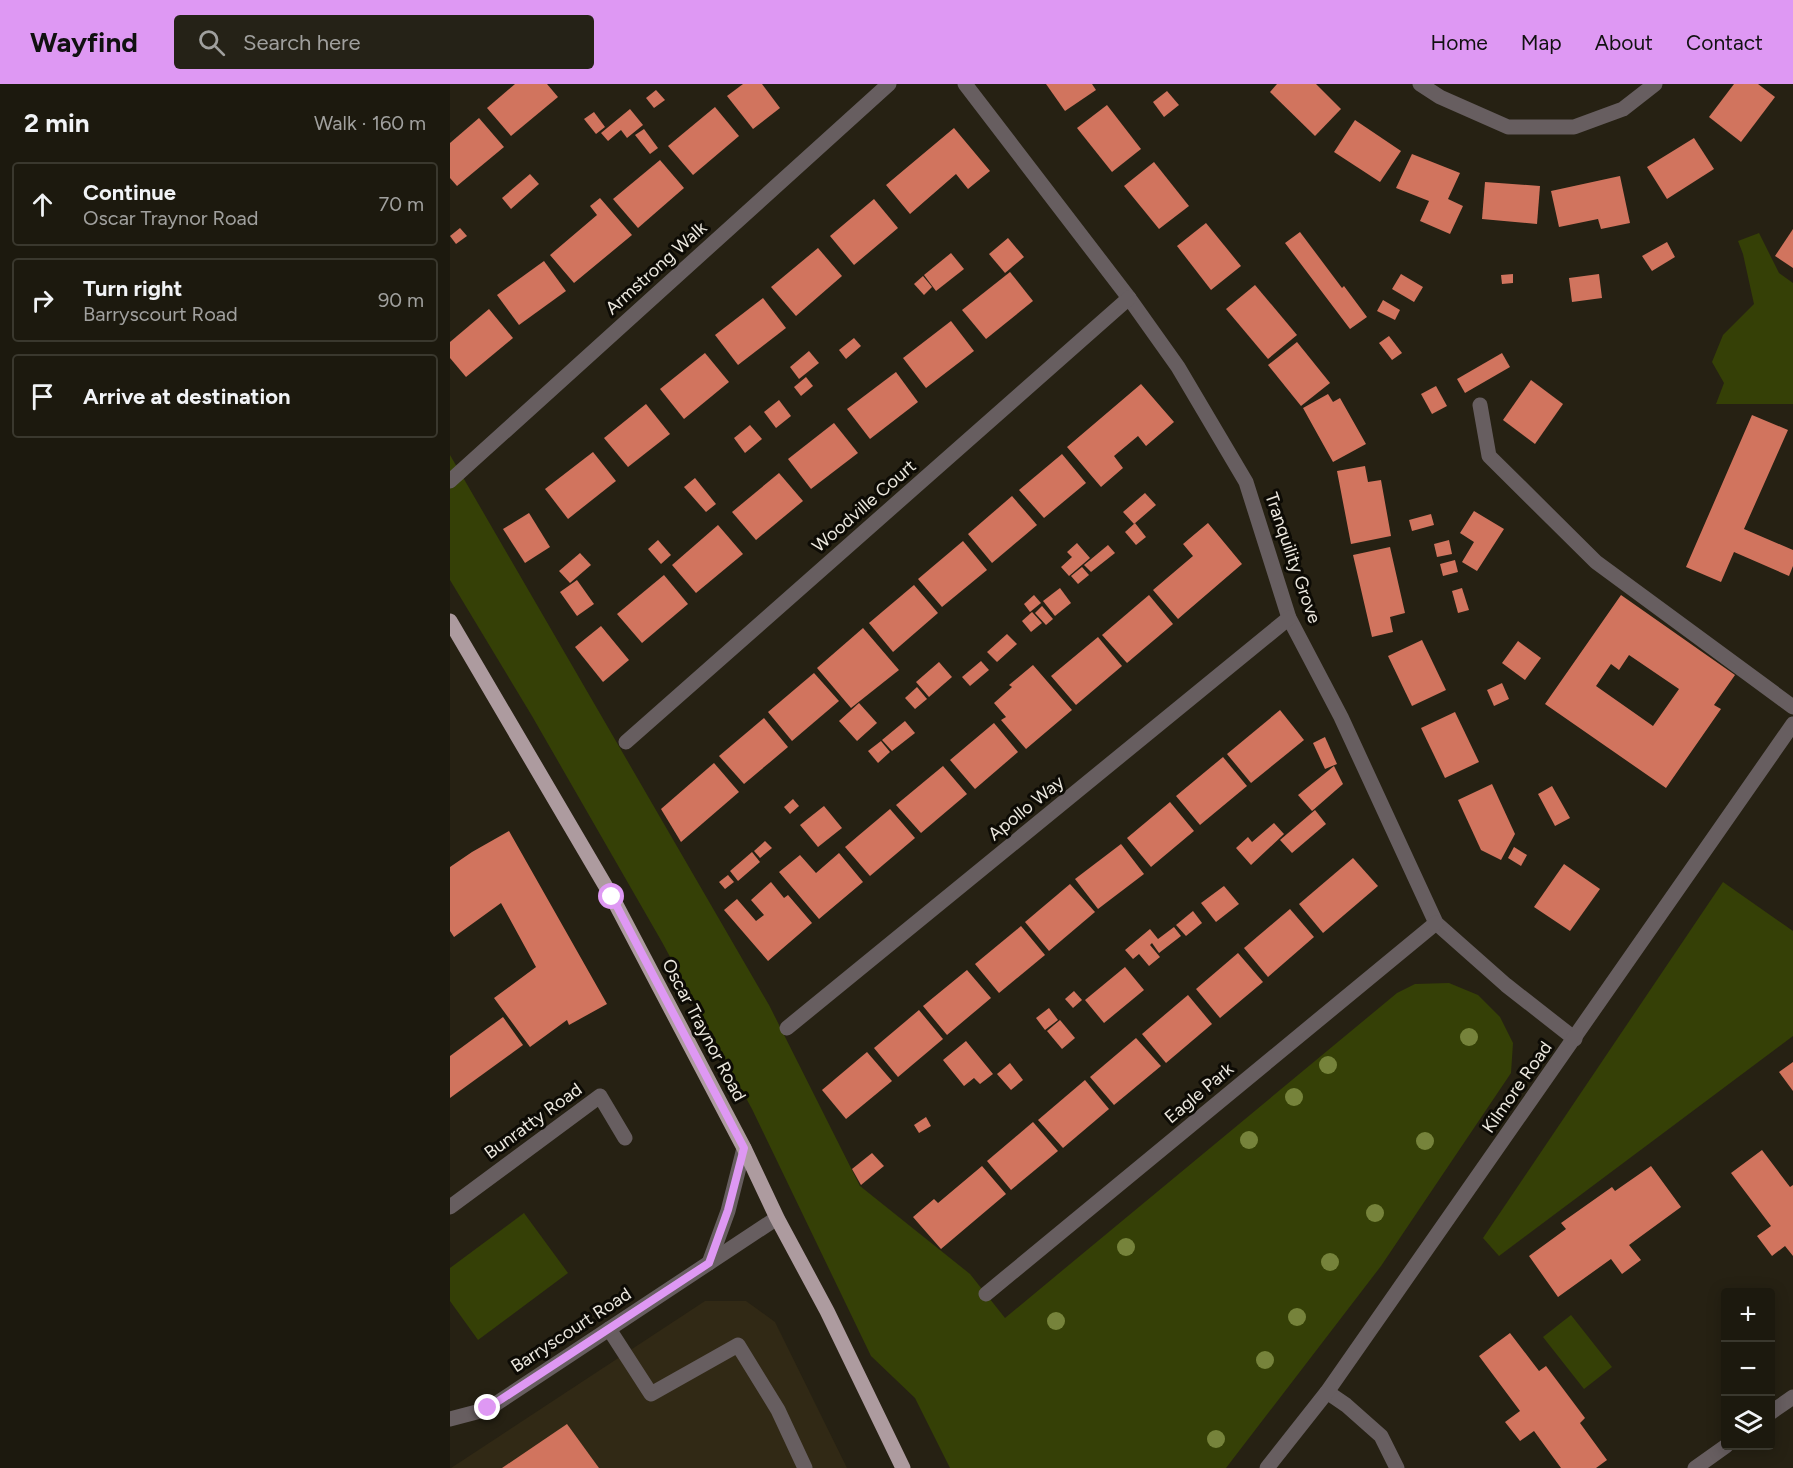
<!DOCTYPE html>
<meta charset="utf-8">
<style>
body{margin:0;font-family:Figtree,sans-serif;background:#252217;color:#f1f3f6}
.controls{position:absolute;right:18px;bottom:18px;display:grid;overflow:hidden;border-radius:6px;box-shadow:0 3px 15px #0003}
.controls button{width:54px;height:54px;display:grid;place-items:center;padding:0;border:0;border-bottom:2px solid #3a382e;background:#1c190e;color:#f1f3f6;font:30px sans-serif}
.stop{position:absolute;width:18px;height:18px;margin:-14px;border:4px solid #de98f3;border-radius:50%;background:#fff}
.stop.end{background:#de98f3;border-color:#fff;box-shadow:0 2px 6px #0008}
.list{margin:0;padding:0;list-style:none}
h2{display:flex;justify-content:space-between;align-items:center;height:78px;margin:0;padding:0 24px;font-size:26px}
h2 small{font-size:20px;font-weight:400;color:#a0a09e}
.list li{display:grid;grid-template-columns:39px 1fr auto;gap:18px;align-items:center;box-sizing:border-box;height:84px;margin:0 12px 12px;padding:0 12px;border:2px solid #3a382e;border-radius:6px}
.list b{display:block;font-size:22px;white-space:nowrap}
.list p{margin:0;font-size:20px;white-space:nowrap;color:#a0a09e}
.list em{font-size:20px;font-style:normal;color:#a0a09e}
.icon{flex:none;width:33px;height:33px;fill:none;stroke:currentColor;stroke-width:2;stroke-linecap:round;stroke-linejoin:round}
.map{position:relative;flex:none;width:1343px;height:1384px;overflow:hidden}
header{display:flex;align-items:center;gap:36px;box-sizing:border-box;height:84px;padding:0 30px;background:#de98f3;color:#111}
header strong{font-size:28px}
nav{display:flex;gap:33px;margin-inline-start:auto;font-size:21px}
.search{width:420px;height:54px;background:#252217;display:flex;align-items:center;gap:15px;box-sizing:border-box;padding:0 21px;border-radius:6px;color:#a0a09e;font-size:22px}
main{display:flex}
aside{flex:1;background:#1c190e}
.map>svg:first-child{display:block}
.built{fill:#312915}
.green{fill:#354006}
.building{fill:#d1745e;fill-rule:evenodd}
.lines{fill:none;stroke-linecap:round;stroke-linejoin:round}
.minor{stroke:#675e60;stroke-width:15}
.major{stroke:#ad9b9f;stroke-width:15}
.tree{fill:#76833b}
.route{stroke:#de98f3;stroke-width:8}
.labels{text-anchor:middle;stroke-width:6;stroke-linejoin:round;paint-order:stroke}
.street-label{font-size:18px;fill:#ece8df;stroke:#0d0b05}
</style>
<header>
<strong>Wayfind</strong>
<div class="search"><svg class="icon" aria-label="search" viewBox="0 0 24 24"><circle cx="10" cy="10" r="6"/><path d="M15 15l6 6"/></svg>Search here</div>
<nav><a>Home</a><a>Map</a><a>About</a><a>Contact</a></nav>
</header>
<main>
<aside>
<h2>2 min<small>Walk · 160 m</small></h2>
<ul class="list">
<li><svg class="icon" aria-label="ahead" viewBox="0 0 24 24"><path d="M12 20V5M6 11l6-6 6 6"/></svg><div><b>Continue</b><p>Oscar Traynor Road</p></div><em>70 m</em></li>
<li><svg class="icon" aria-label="right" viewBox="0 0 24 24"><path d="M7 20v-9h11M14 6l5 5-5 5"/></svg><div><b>Turn right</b><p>Barryscourt Road</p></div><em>90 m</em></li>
<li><svg class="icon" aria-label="arrive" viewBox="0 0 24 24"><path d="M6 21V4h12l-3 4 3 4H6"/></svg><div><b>Arrive at destination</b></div></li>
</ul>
</aside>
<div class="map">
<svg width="1343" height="1384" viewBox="0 0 1343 1384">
<rect width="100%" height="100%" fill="#262113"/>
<polygon class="built" points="255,1217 296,1217 325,1238 397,1384 1,1384"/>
<g class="green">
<polygon points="1309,149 1329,189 1343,199 1343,320 1266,320 1274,299 1262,278 1273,251 1304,220 1293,170 1288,157"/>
<polygon points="0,371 319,921 410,1102 520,1190 555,1234 947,909 965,900 999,899 1028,911 1050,933 1063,959 1061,989 931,1182 776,1384 500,1384 465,1314 421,1272 302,1025 212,858 82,632 0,496"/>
<polygon points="1273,798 1343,847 1343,952 1049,1172 1033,1154"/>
<polygon points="74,1129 118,1189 28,1256 0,1217 0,1184"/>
<polygon points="1121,1231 1162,1283 1134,1305 1093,1253"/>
</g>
<g class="building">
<polygon points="65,0 97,0 108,13 61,52 37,24"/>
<polygon points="293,0 312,0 330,24 303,45 277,12"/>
<polygon points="596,0 642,0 646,6 615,27"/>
<polygon points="827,0 866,0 891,25 865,52 820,8"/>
<polygon points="1284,0 1308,0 1325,13 1291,58 1259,33"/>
<polygon points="206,6 215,16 204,24 196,14"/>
<polygon points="717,7 729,21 714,33 703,18"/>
<polygon points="657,21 691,65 662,88 627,44"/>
<polygon points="265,23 289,52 243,91 218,62"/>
<polygon points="180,25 193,41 177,54 171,46 158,57 151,49"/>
<polygon points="144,28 155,43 146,50 134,35"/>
<polygon points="29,34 54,63 7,102 0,94 0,59"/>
<polygon points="905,36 951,67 930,98 884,68"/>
<polygon points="504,44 540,87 518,105 506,90 460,130 436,101"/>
<polygon points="194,45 208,64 200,70 185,51"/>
<polygon points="1244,54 1264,85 1217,115 1197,83"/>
<polygon points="962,70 1010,89 998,115 1013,122 1000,150 970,137 979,117 946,104"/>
<polygon points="210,76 234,104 188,144 163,115"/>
<polygon points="704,78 739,122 709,145 674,102"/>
<polygon points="80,90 89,100 61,125 52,114"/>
<polygon points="1170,92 1180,139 1151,145 1148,135 1109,143 1101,107"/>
<polygon points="1035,98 1090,102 1087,140 1032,135"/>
<polygon points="150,114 182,151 124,199 100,171 147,131 140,122"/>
<polygon points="424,115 448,144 404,181 380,152"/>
<polygon points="756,139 791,182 761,206 727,162"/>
<polygon points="10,144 17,152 6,160 0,152"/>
<polygon points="1343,145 1343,184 1325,172"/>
<polygon points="850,148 892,204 894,202 917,233 900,245 835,159"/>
<polygon points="558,154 574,173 555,189 539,170"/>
<polygon points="1217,158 1225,173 1202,187 1192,172"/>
<polygon points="368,164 392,192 346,232 321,203"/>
<polygon points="501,169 514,185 486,207 474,191"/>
<polygon points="94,177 116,207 69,241 47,211"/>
<polygon points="560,188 583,217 536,255 512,226"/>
<polygon points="951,190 973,203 964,218 942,205"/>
<polygon points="1063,190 1063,199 1052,200 1051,191"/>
<polygon points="1149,190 1152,214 1122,218 1119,194"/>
<polygon points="473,192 482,203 474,211 464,200"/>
<polygon points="805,201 847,251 818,275 776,225"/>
<polygon points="313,214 336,244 288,281 265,251"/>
<polygon points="933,216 950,226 945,236 927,227"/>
<polygon points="39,225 63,254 16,293 0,274 0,258"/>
<polygon points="501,237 524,267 476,304 453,274"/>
<polygon points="939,252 952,269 942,276 929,259"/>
<polygon points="404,254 411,262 396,275 389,266"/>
<polygon points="847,258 880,299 851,322 818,281"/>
<polygon points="359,267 369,279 349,295 340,283"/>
<polygon points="255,269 279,298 234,335 210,305"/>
<polygon points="1052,269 1060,283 1015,309 1007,295"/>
<polygon points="446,288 468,318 420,355 397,325"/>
<polygon points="356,293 363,302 351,312 344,303"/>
<polygon points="1081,296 1113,320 1085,360 1053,336"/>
<polygon points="691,300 724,338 696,362 688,352 664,372 673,384 651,403 617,363"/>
<polygon points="986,302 997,322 982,330 971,310"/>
<polygon points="878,310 883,318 890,314 916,360 883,378 853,324"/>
<polygon points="329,316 341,332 326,344 314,328"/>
<polygon points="196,320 220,350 178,383 154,354"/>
<polygon points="1302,331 1338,346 1294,445 1343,466 1343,482 1339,492 1284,468 1271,498 1236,483"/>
<polygon points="384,339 408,369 361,405 338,375"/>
<polygon points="300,341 312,355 295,369 284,354"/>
<polygon points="143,368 166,397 118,435 95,405"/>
<polygon points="612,370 636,399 594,434 569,406"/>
<polygon points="915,382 918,398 931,396 941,452 901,460 887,387"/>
<polygon points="329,389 353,417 306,456 282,428"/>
<polygon points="245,394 266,420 256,428 234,403"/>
<polygon points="695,409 706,421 684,440 673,428"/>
<polygon points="562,412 587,441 542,479 518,450"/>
<polygon points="1024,427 1054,445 1027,487 1012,478 1024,458 1010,449"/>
<polygon points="79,429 100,463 75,479 53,445"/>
<polygon points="981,430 984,441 962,447 959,436"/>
<polygon points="685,439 696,453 686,461 675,448"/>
<polygon points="758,439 792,480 728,535 703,506 743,472 733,460"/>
<polygon points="268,441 293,470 246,509 222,481"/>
<polygon points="208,456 221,471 211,480 198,465"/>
<polygon points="999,456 1002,470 987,473 984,460"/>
<polygon points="513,457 537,486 492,523 468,495"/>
<polygon points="627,459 640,474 619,492 611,483 622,473 617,468"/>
<polygon points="658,461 665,469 641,488 634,481"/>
<polygon points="940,463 955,529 940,533 943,548 922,553 903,471"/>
<polygon points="130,469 141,481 120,499 109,487"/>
<polygon points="1005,476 1008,488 993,492 990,480"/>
<polygon points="632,483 639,491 628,500 621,492"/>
<polygon points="214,491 238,520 192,559 167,530"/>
<polygon points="127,496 144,520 127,532 110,508"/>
<polygon points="464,501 488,529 443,568 419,539"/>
<polygon points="610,504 621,519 605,532 593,517"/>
<polygon points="1012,504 1019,526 1008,529 1002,507"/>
<polygon points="584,511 591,519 580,528 574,520"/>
<polygon points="699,511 723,540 677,579 652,551"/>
<path d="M1171,511l114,80 -21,30 7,4 -55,79 -121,-84zM1179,571l50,34 -26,37 -57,-40 15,-22 8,6z"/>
<polygon points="592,522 603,535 596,541 585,529"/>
<polygon points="582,528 592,539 581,548 572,537"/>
<polygon points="151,542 179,576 153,598 125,563"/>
<polygon points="413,544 449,586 401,624 367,584"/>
<polygon points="557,550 567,560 547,578 537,568"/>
<polygon points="648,553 672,582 626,621 601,592"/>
<polygon points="972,556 996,606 962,622 938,572"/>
<polygon points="1068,557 1091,574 1075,596 1052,579"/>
<polygon points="531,577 539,586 520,602 512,593"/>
<polygon points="489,578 502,593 479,613 466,598"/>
<polygon points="583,581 622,626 576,665 551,636 556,633 544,619 562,603 559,601"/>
<polygon points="364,589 389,617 342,657 318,628"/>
<polygon points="1052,599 1059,615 1044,622 1037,606"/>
<polygon points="467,603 477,615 465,625 455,614"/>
<polygon points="409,619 427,639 407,657 389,637"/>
<polygon points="830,626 854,656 801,699 777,670"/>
<polygon points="1005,628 1029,678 995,694 971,644"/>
<polygon points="314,634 338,663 294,700 269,672"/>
<polygon points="455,637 465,649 442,667 432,656"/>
<polygon points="544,639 568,668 525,705 500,676"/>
<polygon points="875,653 887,680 875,685 863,659"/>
<polygon points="431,657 440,668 428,679 418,667"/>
<polygon points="773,673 797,702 750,741 726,712"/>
<polygon points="264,679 289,708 231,758 211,725"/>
<polygon points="493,682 517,710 471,749 446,721"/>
<polygon points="884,682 893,700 862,727 848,711"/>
<polygon points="1042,700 1065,750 1051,776 1031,766 1008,716"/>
<polygon points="1102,702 1120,734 1105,742 1088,710"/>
<polygon points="343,715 349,722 340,730 334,723"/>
<polygon points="720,718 744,747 701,783 677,754"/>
<polygon points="374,722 392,744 368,763 350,741"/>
<polygon points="440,725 465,754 420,792 395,763"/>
<polygon points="865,726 876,740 842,769 830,756"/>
<polygon points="824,739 834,750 801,781 786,764 798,753 802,758"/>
<polygon points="59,747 157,920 119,941 117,936 80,963 44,914 86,883 51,819 4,853 0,847 0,783 22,768"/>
<polygon points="315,757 322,764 310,774 304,767"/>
<polygon points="671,760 694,790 648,825 625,795"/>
<polygon points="1064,763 1077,771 1071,782 1058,774"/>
<polygon points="302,768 310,778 288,797 280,787"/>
<polygon points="389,769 413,798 369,835 329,788 350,771 366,789"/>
<polygon points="903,774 928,802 873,849 849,820"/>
<polygon points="1114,780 1150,805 1120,847 1084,823"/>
<polygon points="278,791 284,798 275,805 269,798"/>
<polygon points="321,798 334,814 338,811 362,839 318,877 274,826 287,815 306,837 314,831 301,816"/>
<polygon points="620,800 645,828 599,867 575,838"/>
<polygon points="774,802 789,820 766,838 751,819"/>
<polygon points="840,825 864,853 818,893 794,864"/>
<polygon points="743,827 752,839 736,852 726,841"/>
<polygon points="571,842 595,871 549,909 525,880"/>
<polygon points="724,843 731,852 709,869 702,859 700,861 710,873 699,882 689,870 683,875 675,866 700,845 708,855"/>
<polygon points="788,869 813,898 770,934 746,905"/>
<polygon points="675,883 694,906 654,939 635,916"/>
<polygon points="517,886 541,914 497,951 473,922"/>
<polygon points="624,907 632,916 623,924 615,915"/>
<polygon points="738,911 762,940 716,979 692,950"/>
<polygon points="599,924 608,936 595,946 586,934"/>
<polygon points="469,926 493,955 448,993 424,964"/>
<polygon points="53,933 73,961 0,1014 0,972"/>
<polygon points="610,936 625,954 612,965 597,947"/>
<polygon points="686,954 711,982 664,1021 640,993"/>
<polygon points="516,957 543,990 530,1000 524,994 514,1002 493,976"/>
<polygon points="417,968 442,997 396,1035 372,1006"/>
<polygon points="1343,978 1343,1007 1329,988"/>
<polygon points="560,979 573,996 561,1006 547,990"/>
<polygon points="635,996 659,1025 613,1064 588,1036"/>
<polygon points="476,1033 481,1042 469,1049 464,1041"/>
<polygon points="583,1038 608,1067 561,1106 537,1077"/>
<polygon points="1312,1066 1340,1103 1343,1101 1343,1172 1335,1162 1322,1172 1307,1152 1321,1142 1281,1089"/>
<polygon points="422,1069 434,1082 411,1101 402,1085"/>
<polygon points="532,1082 556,1110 491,1165 463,1133 484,1115 488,1119"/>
<polygon points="1201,1082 1231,1123 1179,1161 1191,1176 1172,1190 1161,1175 1108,1213 1079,1172 1116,1145 1111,1139 1162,1103 1165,1107"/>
<polygon points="1060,1249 1089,1287 1096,1282 1135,1334 1130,1339 1157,1376 1146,1384 1111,1384 1084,1347 1070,1357 1055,1338 1070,1327 1029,1272"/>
<polygon points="117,1340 149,1384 52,1384"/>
</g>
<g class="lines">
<g class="minor">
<polyline points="515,0 679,214 728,283 796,398 839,534 891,633 986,839 1056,901 1125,955"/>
<polyline points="970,0 990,13 1058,43 1124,43 1173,25 1205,0"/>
<polyline points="1030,321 1039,372 1146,478 1343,623"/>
<polyline points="0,397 439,0"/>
<polyline points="176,658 679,214"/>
<polyline points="337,944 839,534"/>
<polyline points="0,1123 150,1012 175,1054"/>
<polyline points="259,1179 278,1127 294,1064"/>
<polyline points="536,1210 986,839"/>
<polyline points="159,1245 201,1310 288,1261 328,1326 355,1384"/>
<polyline points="877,1308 896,1321 931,1352 947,1384"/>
<polyline points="1320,1329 1343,1313"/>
<polyline points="0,1335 38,1325 327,1134"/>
<polyline points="817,1384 877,1308 1343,640"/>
<polyline points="1245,1384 1276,1362"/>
</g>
<polyline class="major" points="0,537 162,813 294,1064 327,1134 377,1227 453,1384"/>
</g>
<g class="tree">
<circle cx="1019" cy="953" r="9"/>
<circle cx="878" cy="981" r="9"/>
<circle cx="844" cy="1013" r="9"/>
<circle cx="799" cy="1056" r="9"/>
<circle cx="975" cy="1057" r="9"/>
<circle cx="925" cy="1129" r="9"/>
<circle cx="676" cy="1163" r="9"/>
<circle cx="880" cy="1178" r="9"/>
<circle cx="847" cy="1233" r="9"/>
<circle cx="606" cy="1237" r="9"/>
<circle cx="815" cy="1276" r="9"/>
<circle cx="766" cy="1355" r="9"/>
</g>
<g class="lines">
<polyline class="route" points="38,1324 259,1179 278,1126 294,1064 162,813"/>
</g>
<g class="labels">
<g class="street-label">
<text transform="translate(206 184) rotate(-42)" y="6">Armstrong Walk</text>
<text transform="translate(414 422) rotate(-41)" y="6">Woodville Court</text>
<text transform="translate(843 474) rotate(71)" y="6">Tranquility Grove</text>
<text transform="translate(576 724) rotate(-39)" y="6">Apollo Way</text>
<text transform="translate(254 946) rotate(62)" y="6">Oscar Traynor Road</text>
<text transform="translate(1067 1003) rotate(-55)" y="6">Kilmore Road</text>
<text transform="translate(749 1009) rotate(-40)" y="6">Eagle Park</text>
<text transform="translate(83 1037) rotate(-36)" y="6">Bunratty Road</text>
<text transform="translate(121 1246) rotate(-33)" y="6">Barryscourt Road</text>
</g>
</g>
</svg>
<div class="controls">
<button>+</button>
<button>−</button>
<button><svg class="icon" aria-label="layers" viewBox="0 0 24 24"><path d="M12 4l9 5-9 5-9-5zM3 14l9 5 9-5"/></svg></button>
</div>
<div class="stop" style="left:162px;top:813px"></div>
<div class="stop end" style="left:38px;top:1324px"></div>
</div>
</main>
